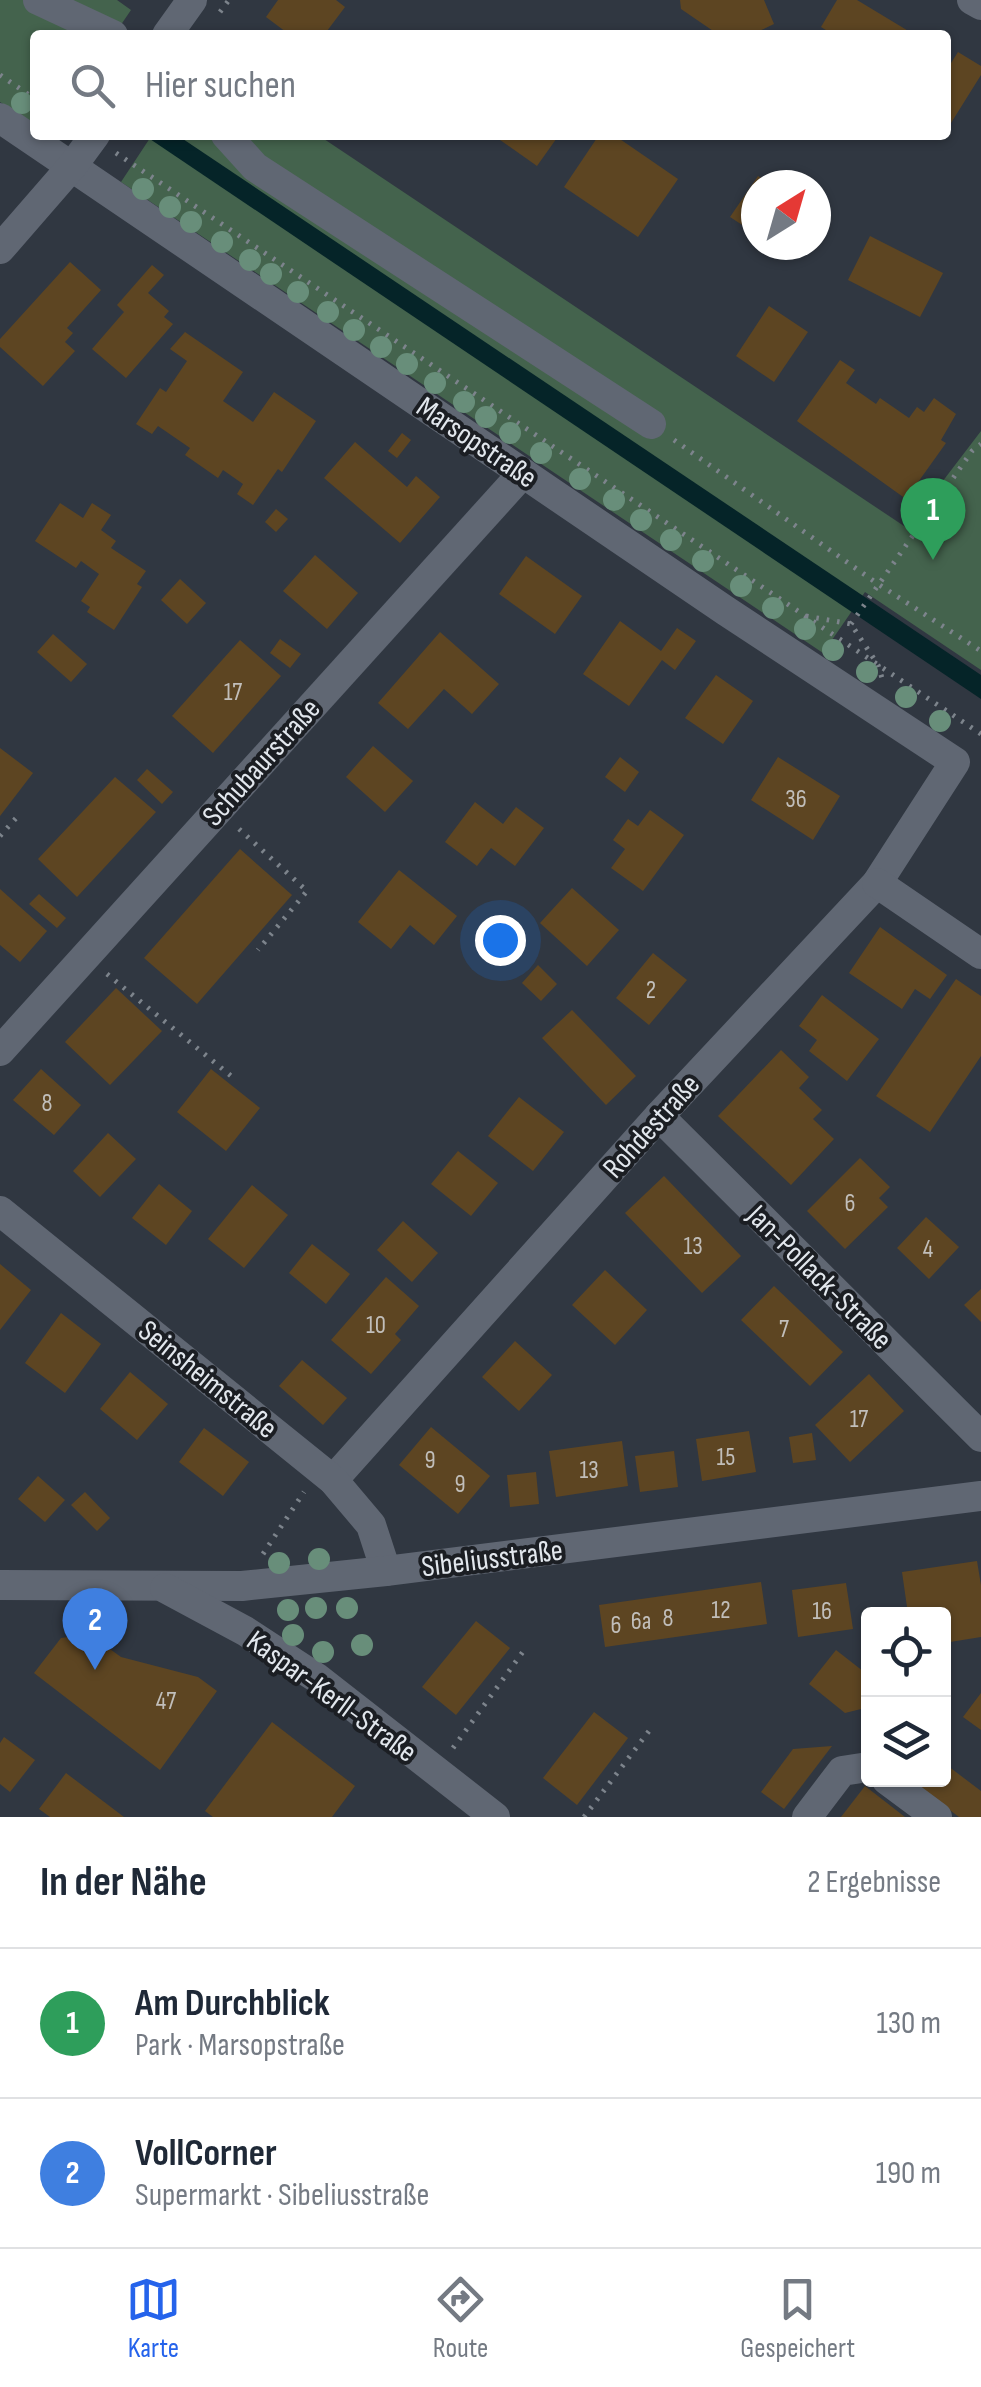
<!DOCTYPE html>
<html lang="de">
<meta charset="utf-8">
<style>
body{margin:0;font-family:"Sofia Sans Condensed",sans-serif;background:#f2f2f3;color:#1f2937}
.controls{position:absolute;right:30px;bottom:30px;display:grid;overflow:hidden;border-radius:10px;box-shadow:0 2px 8px #0004}
.controls button{width:90px;height:90px;display:grid;place-items:center;padding:0;border:0;border-bottom:2px solid #e0e1e3;background:#fff;color:#1f2937;font:50px sans-serif}
.compass{position:absolute;left:741px;top:170px;width:90px;height:90px;border-radius:50%;background:#fff;box-shadow:0 2px 8px #0004;rotate:37deg}
.you{position:absolute;left:500px;top:940px;width:35px;height:35px;margin:-25px;border:8px solid #fff;border-radius:50%;background:#1a73e8;box-shadow:0 0 0 15px #1a73e833}
.badge{display:grid;place-items:center;width:65px;height:65px;border-radius:50%;background:#2563eb;color:#fff;font-size:32px;font-weight:700}
.pin{position:absolute;translate:-50% -82px;filter:drop-shadow(0 2px 5px #0008)}
.pin::after{content:'';position:absolute;top:52px;width:35px;height:30px;background:inherit;clip-path:polygon(0 0,100% 0,50% 100%)}
.list{margin:0;padding:0;list-style:none}
h2{display:flex;justify-content:space-between;align-items:center;height:130px;margin:0;padding:0 40px;font-size:42px}
h2 small{font-size:32px;font-weight:400;color:#747a83}
.list li{display:grid;grid-template-columns:65px 1fr auto;gap:30px;align-items:center;box-sizing:border-box;height:150px;padding:0 40px;border-top:2px solid #e0e1e3}
.list b{display:block;font-size:38px;white-space:nowrap}
.list p{margin:0;font-size:32px;white-space:nowrap;color:#747a83}
.list em{font-size:32px;font-style:normal;color:#747a83}
.icon{flex:none;width:55px;height:55px;fill:none;stroke:currentColor;stroke-width:2;stroke-linecap:round;stroke-linejoin:round}
.map{position:relative;flex:none;width:981px;height:1817px;overflow:hidden}
.search{position:absolute;background:#fff;box-shadow:0 2px 8px #0004;left:30px;right:30px;top:30px;height:110px;display:flex;align-items:center;gap:25px;box-sizing:border-box;padding:0 35px;border-radius:10px;color:#747a83;font-size:38px}
.sheet{height:430px;background:#fff}
nav{display:flex;justify-content:space-around;align-items:center;box-sizing:border-box;height:140px;border-top:2px solid #e0e1e3;background:#fff;font-size:28px;color:#747a83}
nav a{display:grid;justify-items:center;gap:5px}
nav .on{color:#2563eb}
.map>svg:first-child{display:block}
.green{fill:#44634d}
.water{fill:#052428}
.building{fill:#5d4522}
.lines{fill:none;stroke-linecap:round;stroke-linejoin:round}
.path{stroke:#7d848c;stroke-width:5;stroke-dasharray:2.5 8;stroke-linecap:butt}
.minor{stroke:#606773;stroke-width:30}
.tree{fill:#688e7a}
.labels{text-anchor:middle;stroke-width:8;stroke-linejoin:round;paint-order:stroke}
.number-label{font-size:25px;fill:#c1beba}
.street-label{font-size:30px;fill:#e2e7ed;stroke:#1b1e23}
</style>
<div class="map">
<svg width="981" height="1817" viewBox="0 0 981 1817">
<rect width="100%" height="100%" fill="#303741"/>
<g class="green">
<polygon points="0,0 117,0 131,10 114,35 35,35 35,125 0,102"/>
<polygon points="152,135 318,135 907,528 981,431 981,670 865,592 823,653 121,182"/>
</g>
<polygon class="water" points="144,135 177,135 981,675 981,699"/>
<g class="building">
<polygon points="278,0 336,0 345,7 324,35 290,35 266,17"/>
<polygon points="680,0 764,0 774,24 751,35 719,35 681,9"/>
<polygon points="837,0 857,0 915,35 834,35 821,27"/>
<polygon points="958,52 981,66 981,75 946,131 946,71"/>
<polygon points="493,135 559,135 537,166"/>
<polygon points="599,135 614,135 678,179 638,237 564,187"/>
<polygon points="758,176 772,185 756,185 756,234 730,217"/>
<polygon points="870,236 943,273 920,317 848,280"/>
<polygon points="70,262 101,290 67,328 73,333 65,342 75,351 43,386 0,347 0,339"/>
<polygon points="152,265 164,275 148,293 169,311 164,317 173,324 126,378 92,349 124,312 117,305"/>
<polygon points="769,306 808,332 774,382 736,356"/>
<polygon points="185,332 243,372 223,401 239,412 253,422 274,392 316,421 282,472 278,469 253,505 237,494 243,484 223,470 218,478 185,455 190,448 158,426 152,434 136,424 160,388 166,392 187,361 170,349"/>
<polygon points="840,360 855,370 846,383 876,404 880,398 909,418 917,407 924,412 934,398 956,414 941,440 946,443 906,499 797,421"/>
<polygon points="402,433 411,440 397,458 388,451"/>
<polygon points="355,442 407,487 416,476 440,497 400,543 324,478"/>
<polygon points="60,503 83,518 92,503 111,515 101,530 116,541 111,548 146,571 137,584 142,587 114,630 87,612 90,607 81,601 99,574 81,561 76,568 35,541"/>
<polygon points="276,509 288,519 276,532 265,522"/>
<polygon points="315,555 358,593 327,629 283,591"/>
<polygon points="526,556 582,596 555,634 499,594"/>
<polygon points="180,579 206,603 187,624 161,600"/>
<polygon points="620,621 661,651 677,628 696,641 675,670 662,660 629,706 583,674"/>
<polygon points="440,632 499,684 472,714 444,689 408,729 378,703"/>
<polygon points="53,634 87,664 71,682 37,652"/>
<polygon points="280,639 301,654 290,668 270,653"/>
<polygon points="240,640 281,676 213,753 172,716"/>
<polygon points="716,675 753,701 723,744 685,718"/>
<polygon points="373,746 413,781 385,812 346,777"/>
<polygon points="0,748 33,773 0,816"/>
<polygon points="620,757 639,772 625,792 605,777"/>
<polygon points="778,757 840,796 813,840 751,800"/>
<polygon points="147,769 173,792 162,804 137,780"/>
<polygon points="115,777 156,812 77,897 38,859"/>
<polygon points="475,802 503,824 516,807 544,828 515,866 491,848 477,866 445,842"/>
<polygon points="650,810 684,835 643,891 611,868 625,849 613,840 628,819 638,826"/>
<polygon points="240,849 292,895 197,1004 144,958"/>
<polygon points="399,870 457,916 434,945 410,925 391,949 358,922"/>
<polygon points="572,888 619,930 587,966 540,923"/>
<polygon points="0,889 47,931 20,962 0,945"/>
<polygon points="39,894 66,918 57,928 29,904"/>
<polygon points="880,927 947,975 930,999 915,989 902,1009 849,973"/>
<polygon points="653,953 687,980 649,1025 616,998"/>
<polygon points="538,965 557,984 541,1001 522,983"/>
<polygon points="956,979 981,996 981,1056 930,1132 876,1096"/>
<polygon points="116,988 162,1031 110,1085 65,1042"/>
<polygon points="822,995 879,1039 847,1081 809,1051 817,1040 799,1026"/>
<polygon points="572,1010 636,1076 606,1105 542,1038"/>
<polygon points="781,1050 809,1077 799,1088 822,1110 813,1119 834,1139 791,1185 718,1116"/>
<polygon points="41,1069 81,1105 54,1135 13,1100"/>
<polygon points="211,1069 260,1108 226,1151 177,1112"/>
<polygon points="519,1097 564,1132 533,1171 488,1136"/>
<polygon points="108,1133 136,1159 100,1197 73,1171"/>
<polygon points="458,1151 498,1183 471,1216 431,1184"/>
<polygon points="860,1158 890,1187 879,1198 888,1207 845,1249 807,1211"/>
<polygon points="664,1176 741,1256 702,1293 625,1213"/>
<polygon points="159,1184 192,1211 166,1245 132,1218"/>
<polygon points="252,1185 288,1215 244,1268 208,1239"/>
<polygon points="926,1217 959,1247 929,1279 897,1248"/>
<polygon points="403,1221 438,1253 412,1282 377,1250"/>
<polygon points="312,1244 350,1274 326,1304 289,1273"/>
<polygon points="0,1264 31,1290 0,1330"/>
<polygon points="605,1270 647,1310 615,1345 572,1305"/>
<polygon points="386,1277 419,1306 395,1334 401,1340 371,1374 331,1340"/>
<polygon points="774,1286 843,1352 810,1386 741,1320"/>
<polygon points="981,1289 981,1322 964,1305"/>
<polygon points="61,1313 101,1344 65,1393 25,1363"/>
<polygon points="515,1341 552,1375 519,1411 482,1377"/>
<polygon points="302,1360 347,1398 323,1425 279,1386"/>
<polygon points="130,1372 168,1404 137,1440 100,1409"/>
<polygon points="869,1374 904,1411 850,1462 815,1425"/>
<polygon points="431,1427 490,1476 458,1514 399,1465"/>
<polygon points="204,1428 249,1462 223,1496 179,1462"/>
<polygon points="749,1431 756,1472 702,1481 696,1439"/>
<polygon points="812,1433 816,1460 793,1463 789,1437"/>
<polygon points="622,1441 628,1486 556,1497 549,1451"/>
<polygon points="674,1451 678,1487 640,1492 635,1456"/>
<polygon points="536,1472 539,1504 510,1507 507,1475"/>
<polygon points="38,1476 65,1500 45,1522 18,1499"/>
<polygon points="85,1492 110,1518 97,1531 71,1505"/>
<polygon points="977,1561 981,1585 981,1637 944,1643 944,1614 908,1614 902,1572"/>
<polygon points="761,1582 767,1624 605,1647 599,1605"/>
<polygon points="846,1583 853,1629 798,1637 792,1590"/>
<polygon points="476,1621 510,1648 456,1715 422,1687"/>
<polygon points="89,1634 121,1657 198,1677 217,1691 160,1770 34,1673 61,1638"/>
<polygon points="836,1650 868,1675 868,1700 861,1709 845,1713 809,1684"/>
<polygon points="981,1693 981,1730 963,1717"/>
<polygon points="594,1712 628,1738 577,1805 543,1778"/>
<polygon points="272,1722 355,1786 332,1817 213,1817 205,1811"/>
<polygon points="4,1737 35,1760 10,1792 0,1784 0,1743"/>
<polygon points="832,1746 784,1809 761,1792 793,1749"/>
<polygon points="944,1763 981,1791 981,1817 959,1817 910,1780 944,1780"/>
<polygon points="66,1773 124,1817 50,1817 39,1809"/>
<polygon points="865,1786 905,1817 841,1817"/>
</g>
<g class="lines">
<g class="path">
<polyline points="220,12 229,0"/>
<polyline points="0,75 35,99"/>
<polyline points="116,153 981,734"/>
<polyline points="674,440 878,584 981,651"/>
<polyline points="806,616 851,624 878,665 882,678"/>
<polyline points="851,624 972,451 981,444"/>
<polyline points="239,829 307,891 258,950"/>
<polyline points="0,836 18,816"/>
<polyline points="107,974 236,1080"/>
<polyline points="263,1554 304,1492"/>
<polyline points="453,1748 525,1649"/>
<polyline points="584,1817 652,1727"/>
</g>
<g class="minor">
<polyline points="38,0 113,35"/>
<polyline points="972,0 981,5"/>
<polyline points="167,35 192,0"/>
<polyline points="0,118 726,611 955,762 877,883 659,1116 333,1480"/>
<polyline points="226,135 255,167 651,424"/>
<polyline points="0,249 73,165 95,135"/>
<polyline points="877,883 981,954"/>
<polyline points="0,1051 523,473"/>
<polyline points="659,1116 981,1437"/>
<polyline points="0,1211 333,1480 371,1525 386,1571"/>
<polyline points="0,1585 242,1586 386,1571 981,1496"/>
<polyline points="165,1588 245,1631 317,1678 495,1817"/>
<polyline points="887,1780 937,1817"/>
<polyline points="807,1817 842,1771 868,1767"/>
</g>
</g>
<g class="tree">
<circle cx="22" cy="103" r="11"/>
<circle cx="143" cy="189" r="11"/>
<circle cx="170" cy="207" r="11"/>
<circle cx="191" cy="222" r="11"/>
<circle cx="222" cy="242" r="11"/>
<circle cx="250" cy="260" r="11"/>
<circle cx="271" cy="274" r="11"/>
<circle cx="298" cy="292" r="11"/>
<circle cx="328" cy="312" r="11"/>
<circle cx="354" cy="330" r="11"/>
<circle cx="381" cy="347" r="11"/>
<circle cx="407" cy="364" r="11"/>
<circle cx="435" cy="383" r="11"/>
<circle cx="464" cy="402" r="11"/>
<circle cx="486" cy="417" r="11"/>
<circle cx="510" cy="433" r="11"/>
<circle cx="541" cy="453" r="11"/>
<circle cx="580" cy="479" r="11"/>
<circle cx="614" cy="500" r="11"/>
<circle cx="641" cy="520" r="11"/>
<circle cx="671" cy="540" r="11"/>
<circle cx="703" cy="561" r="11"/>
<circle cx="741" cy="586" r="11"/>
<circle cx="773" cy="608" r="11"/>
<circle cx="805" cy="629" r="11"/>
<circle cx="833" cy="650" r="11"/>
<circle cx="867" cy="672" r="11"/>
<circle cx="906" cy="697" r="11"/>
<circle cx="940" cy="721" r="11"/>
<circle cx="319" cy="1559" r="11"/>
<circle cx="279" cy="1563" r="11"/>
<circle cx="316" cy="1608" r="11"/>
<circle cx="347" cy="1608" r="11"/>
<circle cx="288" cy="1610" r="11"/>
<circle cx="293" cy="1635" r="11"/>
<circle cx="362" cy="1645" r="11"/>
<circle cx="323" cy="1652" r="11"/>
</g>
<g class="labels">
<g class="number-label">
<text x="233" y="700">17</text>
<text x="796" y="807">36</text>
<text x="651" y="998">2</text>
<text x="47" y="1111">8</text>
<text x="850" y="1211">6</text>
<text x="693" y="1254">13</text>
<text x="928" y="1257">4</text>
<text x="376" y="1333">10</text>
<text x="784" y="1337">7</text>
<text x="859" y="1427">17</text>
<text x="726" y="1465">15</text>
<text x="430" y="1468">9</text>
<text x="589" y="1478">13</text>
<text x="460" y="1492">9</text>
<text x="721" y="1618">12</text>
<text x="822" y="1619">16</text>
<text x="668" y="1626">8</text>
<text x="641" y="1629">6a</text>
<text x="616" y="1633">6</text>
<text x="166" y="1709">47</text>
</g>
<g class="street-label">
<text transform="translate(477 442) rotate(34)" y="10">Marsopstraße</text>
<text transform="translate(261 762) rotate(-48)" y="10">Schubaurstraße</text>
<text transform="translate(651 1126) rotate(-48)" y="10">Rohdestraße</text>
<text transform="translate(820 1277) rotate(45)" y="10">Jan-Pollack-Straße</text>
<text transform="translate(208 1379) rotate(39)" y="10">Seinsheimstraße</text>
<text transform="translate(492 1558) rotate(-7)" y="10">Sibeliusstraße</text>
<text transform="translate(332 1696) rotate(36)" y="10">Kaspar-Kerll-Straße</text>
</g>
</g>
</svg>
<div class="controls">
<button><svg class="icon" aria-label="locate" viewBox="0 0 24 24"><circle cx="12" cy="12" r="6"/><path d="M12 2v4M12 18v4M2 12h4M18 12h4"/></svg></button>
<button><svg class="icon" aria-label="layers" viewBox="0 0 24 24"><path d="M12 4l9 5-9 5-9-5zM3 14l9 5 9-5"/></svg></button>
</div>
<svg class="compass" viewBox="-18 -18 36 36"><path d="M0-13l5 13h-10z" fill="#e53935"/><path d="M0 13l5-13h-10z" fill="#747a83"/></svg>
<div class="you"></div>
<div class="pin badge" style="left:933px;top:560px;background:#2e9e5b">1</div>
<div class="pin badge" style="left:95px;top:1670px;background:#3f7fe0">2</div>
<div class="search"><svg class="icon" aria-label="search" viewBox="0 0 24 24"><circle cx="10" cy="10" r="6"/><path d="M15 15l6 6"/></svg>Hier suchen</div>
</div>
<section class="sheet">
<h2>In der Nähe<small>2 Ergebnisse</small></h2>
<ul class="list">
<li><span class="badge" style="background:#2e9e5b">1</span><div><b>Am Durchblick</b><p>Park · Marsopstraße</p></div><em>130 m</em></li>
<li><span class="badge" style="background:#3f7fe0">2</span><div><b>VollCorner</b><p>Supermarkt · Sibeliusstraße</p></div><em>190 m</em></li>
</ul>
</section>
<nav>
<a class="on"><svg class="icon" aria-label="map" viewBox="0 0 24 24"><path d="M3 6l6-2 6 2 6-2v14l-6 2-6-2-6 2zM9 4v14M15 6v14"/></svg>Karte</a>
<a><svg class="icon" aria-label="directions" viewBox="0 0 24 24"><path d="M12 3l9 9-9 9-9-9zM9 14v-3h6M13 9l2 2-2 2"/></svg>Route</a>
<a><svg class="icon" aria-label="saved" viewBox="0 0 24 24"><path d="M7 4h10v16l-5-4-5 4z"/></svg>Gespeichert</a>
</nav>
